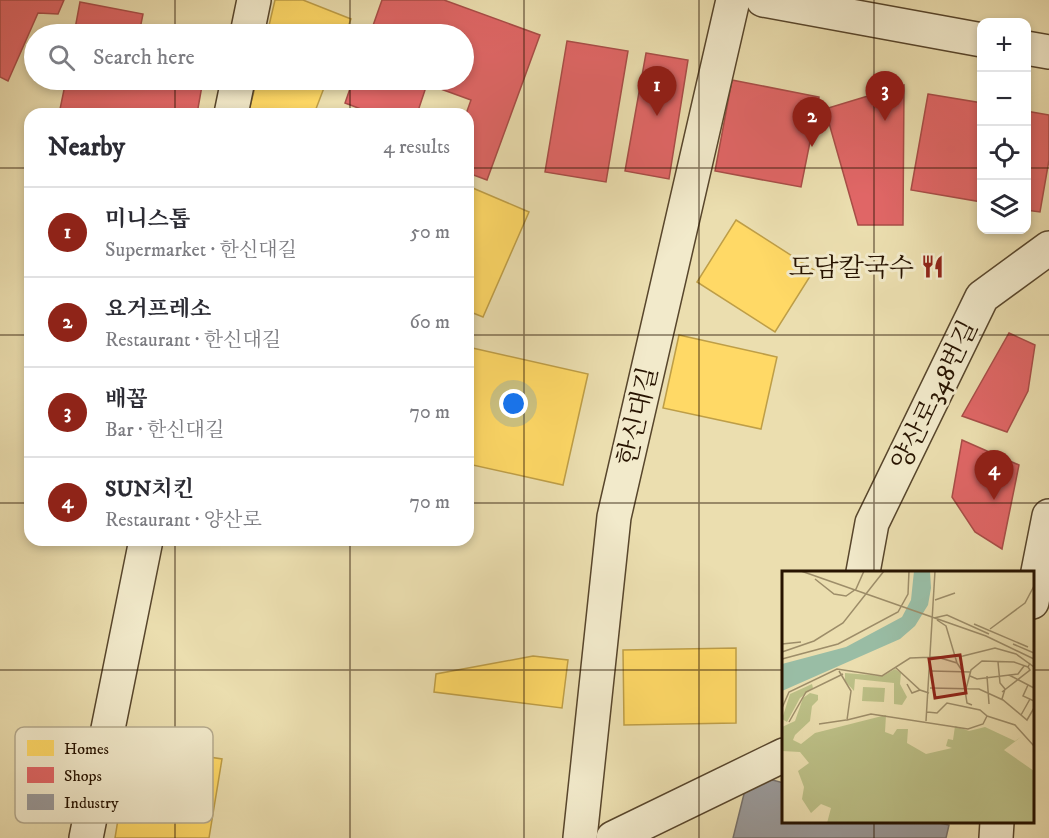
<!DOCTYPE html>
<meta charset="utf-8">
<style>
body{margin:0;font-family:"IM FELL DW Pica","Noto Serif KR",serif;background:#f7f7f7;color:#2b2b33}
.controls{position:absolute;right:18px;top:18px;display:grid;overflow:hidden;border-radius:12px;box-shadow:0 3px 9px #0003}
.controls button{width:54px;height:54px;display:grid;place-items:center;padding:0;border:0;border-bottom:2px solid #e1e1e2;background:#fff;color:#2b2b33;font:30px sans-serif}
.you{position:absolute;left:514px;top:404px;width:21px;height:21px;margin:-15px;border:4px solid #fff;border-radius:50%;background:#1a73e8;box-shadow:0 0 0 9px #1a73e833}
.badge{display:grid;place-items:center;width:39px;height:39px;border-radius:50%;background:#8f2418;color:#fff;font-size:20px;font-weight:700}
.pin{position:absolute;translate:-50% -50px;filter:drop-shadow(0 2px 3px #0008)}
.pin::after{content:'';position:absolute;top:32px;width:21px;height:18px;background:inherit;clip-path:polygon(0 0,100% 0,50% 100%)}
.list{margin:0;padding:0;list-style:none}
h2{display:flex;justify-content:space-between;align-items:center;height:78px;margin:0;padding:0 24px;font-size:26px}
h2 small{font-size:20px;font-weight:400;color:#7c7c81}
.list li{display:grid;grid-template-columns:39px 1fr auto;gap:18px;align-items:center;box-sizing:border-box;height:90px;padding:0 24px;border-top:2px solid #e1e1e2}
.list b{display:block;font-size:22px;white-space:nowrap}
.list p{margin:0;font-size:20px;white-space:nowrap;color:#7c7c81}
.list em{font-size:20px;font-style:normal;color:#7c7c81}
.icon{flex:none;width:33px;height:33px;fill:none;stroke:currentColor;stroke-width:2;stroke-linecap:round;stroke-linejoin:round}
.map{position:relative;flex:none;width:1049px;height:838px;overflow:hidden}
.search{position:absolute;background:#fff;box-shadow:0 3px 9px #0003;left:24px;top:24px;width:450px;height:66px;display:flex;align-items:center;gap:15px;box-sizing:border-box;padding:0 21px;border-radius:33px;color:#7c7c81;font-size:22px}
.panel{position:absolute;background:#fff;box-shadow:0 3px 9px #0003;left:24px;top:108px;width:450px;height:438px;border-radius:18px}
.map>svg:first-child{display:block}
.homes{fill:#ffd966;stroke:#be9e47;stroke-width:1.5}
.shops{fill:#e06666;stroke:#a84d47;stroke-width:1.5}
.industry{fill:#999;stroke:#77716b;stroke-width:1.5}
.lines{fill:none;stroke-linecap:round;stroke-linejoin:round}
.minor-casing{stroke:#58462c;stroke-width:36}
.tertiary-casing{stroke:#58462c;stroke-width:36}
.minor{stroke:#f2eacb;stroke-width:33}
.tertiary{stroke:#f2eacb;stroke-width:33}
.grid{fill:none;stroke:#271300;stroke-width:1.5;stroke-opacity:0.55}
.labels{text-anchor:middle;stroke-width:6;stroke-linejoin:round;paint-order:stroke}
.poi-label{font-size:26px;fill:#271300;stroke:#f2eacb;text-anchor:end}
.street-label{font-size:26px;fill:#271300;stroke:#f2eacb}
.inset-road{fill:none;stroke:#9d8d69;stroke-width:1.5}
.view{fill:#8f2418;fill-opacity:0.15;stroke:#8f2418;stroke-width:3}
.inset-edge{fill:none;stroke:#271300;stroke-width:3}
.key{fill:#f2eacb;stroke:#b5aa8e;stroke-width:1.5}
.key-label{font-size:16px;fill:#271300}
</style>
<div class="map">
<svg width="1049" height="838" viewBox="0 0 1049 838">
<rect width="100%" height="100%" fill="#ebdeaf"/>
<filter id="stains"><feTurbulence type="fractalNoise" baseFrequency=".00333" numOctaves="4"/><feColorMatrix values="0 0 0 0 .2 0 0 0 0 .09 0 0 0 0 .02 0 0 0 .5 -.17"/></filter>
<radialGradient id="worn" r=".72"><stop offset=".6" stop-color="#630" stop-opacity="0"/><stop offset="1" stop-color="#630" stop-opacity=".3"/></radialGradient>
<g class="homes">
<polygon points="275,0 303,0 351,19 345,34 267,34"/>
<polygon points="257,80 327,80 314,114 248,114"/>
<polygon points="468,186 529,212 483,317 468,311"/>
<polygon points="736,220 814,270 775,332 697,282"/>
<polygon points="679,335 777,357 761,429 663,408"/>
<polygon points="468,347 588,374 563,485 468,464"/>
<polygon points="736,648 736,723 624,725 623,650"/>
<polygon points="533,656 568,660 562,708 434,692 436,674"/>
<polygon points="130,745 222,759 209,838 115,838"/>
</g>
<g class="shops">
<polygon points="0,0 64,0 58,14 38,13 8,81 0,77"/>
<polygon points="382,0 444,0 540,35 487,180 468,173 468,114 466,114 471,100 427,84 417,114 374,114 345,103 353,80 464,80 464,34 370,34"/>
<polygon points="80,2 143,14 139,34 74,34"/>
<polygon points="567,41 628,51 606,182 545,172"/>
<polygon points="646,53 688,60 669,179 625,171"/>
<polygon points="66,80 203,80 197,114 59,114"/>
<polygon points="732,80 819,97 801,187 715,171"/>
<polygon points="904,85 903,225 858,225 825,109"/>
<polygon points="928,94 982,103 982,202 911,190"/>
<polygon points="1026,111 1049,115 1049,160 1040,212 1026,210"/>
<polygon points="1009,333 1035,345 1028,391 1007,432 962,416"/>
<polygon points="962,440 1019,465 1002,549 975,532 952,497"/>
</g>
<polygon class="industry" points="749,774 784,783 784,822 935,822 949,825 946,838 733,838"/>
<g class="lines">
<defs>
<g id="minor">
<polyline points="247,34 254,0"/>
<polyline points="231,114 238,80"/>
<polyline points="863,572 872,523 982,297 1049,248"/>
<polyline points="1032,602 1049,516"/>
<polyline points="86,838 146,540"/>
<polyline points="580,838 614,517 733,0"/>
<polyline points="613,838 784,755"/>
<polyline points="996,838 997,822"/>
</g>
<g id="tertiary">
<polyline points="763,0 982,40"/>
<polyline points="1026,48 1049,52"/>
</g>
</defs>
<use href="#minor" class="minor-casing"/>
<use href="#tertiary" class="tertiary-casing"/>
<use href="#minor" class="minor"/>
<use href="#tertiary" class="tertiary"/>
</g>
<path class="grid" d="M175,0v34M350,0v34M524,0v838M699,0v838M874,0v572M175,80v34M350,80v34M0,168h30M468,168h514M1026,168h23M0,335h30M468,335h581M0,503h30M468,503h581M175,540v298M350,540v298M0,670h784M1032,670h17M874,822v16"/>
<defs>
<symbol id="restaurant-bare" viewBox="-9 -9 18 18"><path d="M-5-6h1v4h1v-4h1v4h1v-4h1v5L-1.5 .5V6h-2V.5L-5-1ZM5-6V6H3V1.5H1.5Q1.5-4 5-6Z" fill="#8f2418" stroke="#f2eacb" stroke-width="2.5" paint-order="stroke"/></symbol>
</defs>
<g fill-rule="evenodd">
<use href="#restaurant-bare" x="916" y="250" width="33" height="33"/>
</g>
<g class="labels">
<g class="poi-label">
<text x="914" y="276">도담칼국수</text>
</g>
<g class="street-label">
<text transform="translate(934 395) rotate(-64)" y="9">양산로348번길</text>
<text transform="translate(637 416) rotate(-77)" y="9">한신대길</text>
</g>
</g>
<g transform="translate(782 571)">
<rect width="252" height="252" fill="#ebdeaf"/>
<path d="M113,98l6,4 -1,11 7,13 -5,8 -8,-1v-21l-39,-4 -1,12 -9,-10v-8l38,3zM30,113l1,4 -13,10 -13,24 -5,-3 8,-25zM81,116l22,1 -1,14 -22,-1zM28,122l8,2v5l-6,6 -2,15 -15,14 -2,5 8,4 14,-11 71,-18 -1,17 8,3 4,-6h11l-1,14 19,11 26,-6 -6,-2 2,-7 5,1 2,-14 14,5 16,-4 30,14 6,-4 -17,13 30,21v52h-207l4,-15 -10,-4 -10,9 -9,-14 2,-12 -6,-16 11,-8 -9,-11 -18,-1v-24l13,-6 8,-23z" fill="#bcc087"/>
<path d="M132,0h16l1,17 -3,17 -13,21 -15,13 -118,52v-27l64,-17 56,-30 9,-17z" fill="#99bda5"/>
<path class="inset-road" d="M19,0l185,65 48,23M36,0h28M33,8l19,15 12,2 10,-7 8,-18M153,29l20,-7M152,47l13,-3 42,19M155,49l9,6 11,37M192,53l54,23M208,58l35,-26 9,-17M0,73l19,-2M231,73l21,9M0,81l32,-11 29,-18 41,-52M155,86l20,6 6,9M0,88l56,-15 60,-32 10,-18 1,-23M216,91l2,21 5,6 -3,10M113,96l25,23 9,3M57,100l12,20 -4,29 24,-6 97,15 15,-5 4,-8 -7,-6 -33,-7 -10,10 -10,-1M149,100l40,1M227,104l25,13M188,105l7,3 41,-5 6,-8M205,105l2,28M125,113l5,9 8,-3M246,114l-5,11 11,5M148,117l49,1 24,11 24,20 7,-12M184,118l5,-19 11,-9 32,1 14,5 2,-4M183,119l2,13 5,2M220,121l28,-22 -2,-3M0,137l7,-16 48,-23 45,7 28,-18 53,-2 32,-8 21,6 18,13M239,144l9,-16M205,145l28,9 19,21M144,150l9,-150M7,151l17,-30 37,-18M37,153l27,-4"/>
<path class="view" d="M178,84l6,38 -31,5 -6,-39z"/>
<rect width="252" height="252" class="inset-edge"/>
</g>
<rect x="15" y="727" width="198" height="96" rx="9" class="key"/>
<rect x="27" y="740" width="27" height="16" fill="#ffd966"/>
<rect x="27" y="767" width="27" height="16" fill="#e06666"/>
<rect x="27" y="794" width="27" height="16" fill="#999"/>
<g class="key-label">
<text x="64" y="754">Homes</text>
<text x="64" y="781">Shops</text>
<text x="64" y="808">Industry</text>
</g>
<rect width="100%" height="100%" filter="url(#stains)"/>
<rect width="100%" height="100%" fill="url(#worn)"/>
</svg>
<div class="controls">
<button>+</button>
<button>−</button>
<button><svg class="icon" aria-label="locate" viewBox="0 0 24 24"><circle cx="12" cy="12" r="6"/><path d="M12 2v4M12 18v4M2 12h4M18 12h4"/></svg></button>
<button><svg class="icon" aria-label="layers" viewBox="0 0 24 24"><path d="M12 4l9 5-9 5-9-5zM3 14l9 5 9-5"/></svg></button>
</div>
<div class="you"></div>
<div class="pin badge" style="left:657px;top:116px">1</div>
<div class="pin badge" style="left:812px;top:147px">2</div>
<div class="pin badge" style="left:885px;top:121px">3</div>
<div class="pin badge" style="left:994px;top:500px">4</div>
<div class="search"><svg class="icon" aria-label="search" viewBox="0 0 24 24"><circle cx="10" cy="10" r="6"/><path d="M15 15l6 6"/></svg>Search here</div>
<section class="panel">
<h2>Nearby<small>4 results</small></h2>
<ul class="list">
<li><span class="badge">1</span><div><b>미니스톱</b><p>Supermarket · 한신대길</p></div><em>50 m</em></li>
<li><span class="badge">2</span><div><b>요거프레소</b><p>Restaurant · 한신대길</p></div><em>60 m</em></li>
<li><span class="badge">3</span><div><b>배꼽</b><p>Bar · 한신대길</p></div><em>70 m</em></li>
<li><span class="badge">4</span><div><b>SUN치킨</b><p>Restaurant · 양산로</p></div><em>70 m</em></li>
</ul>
</section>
</div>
